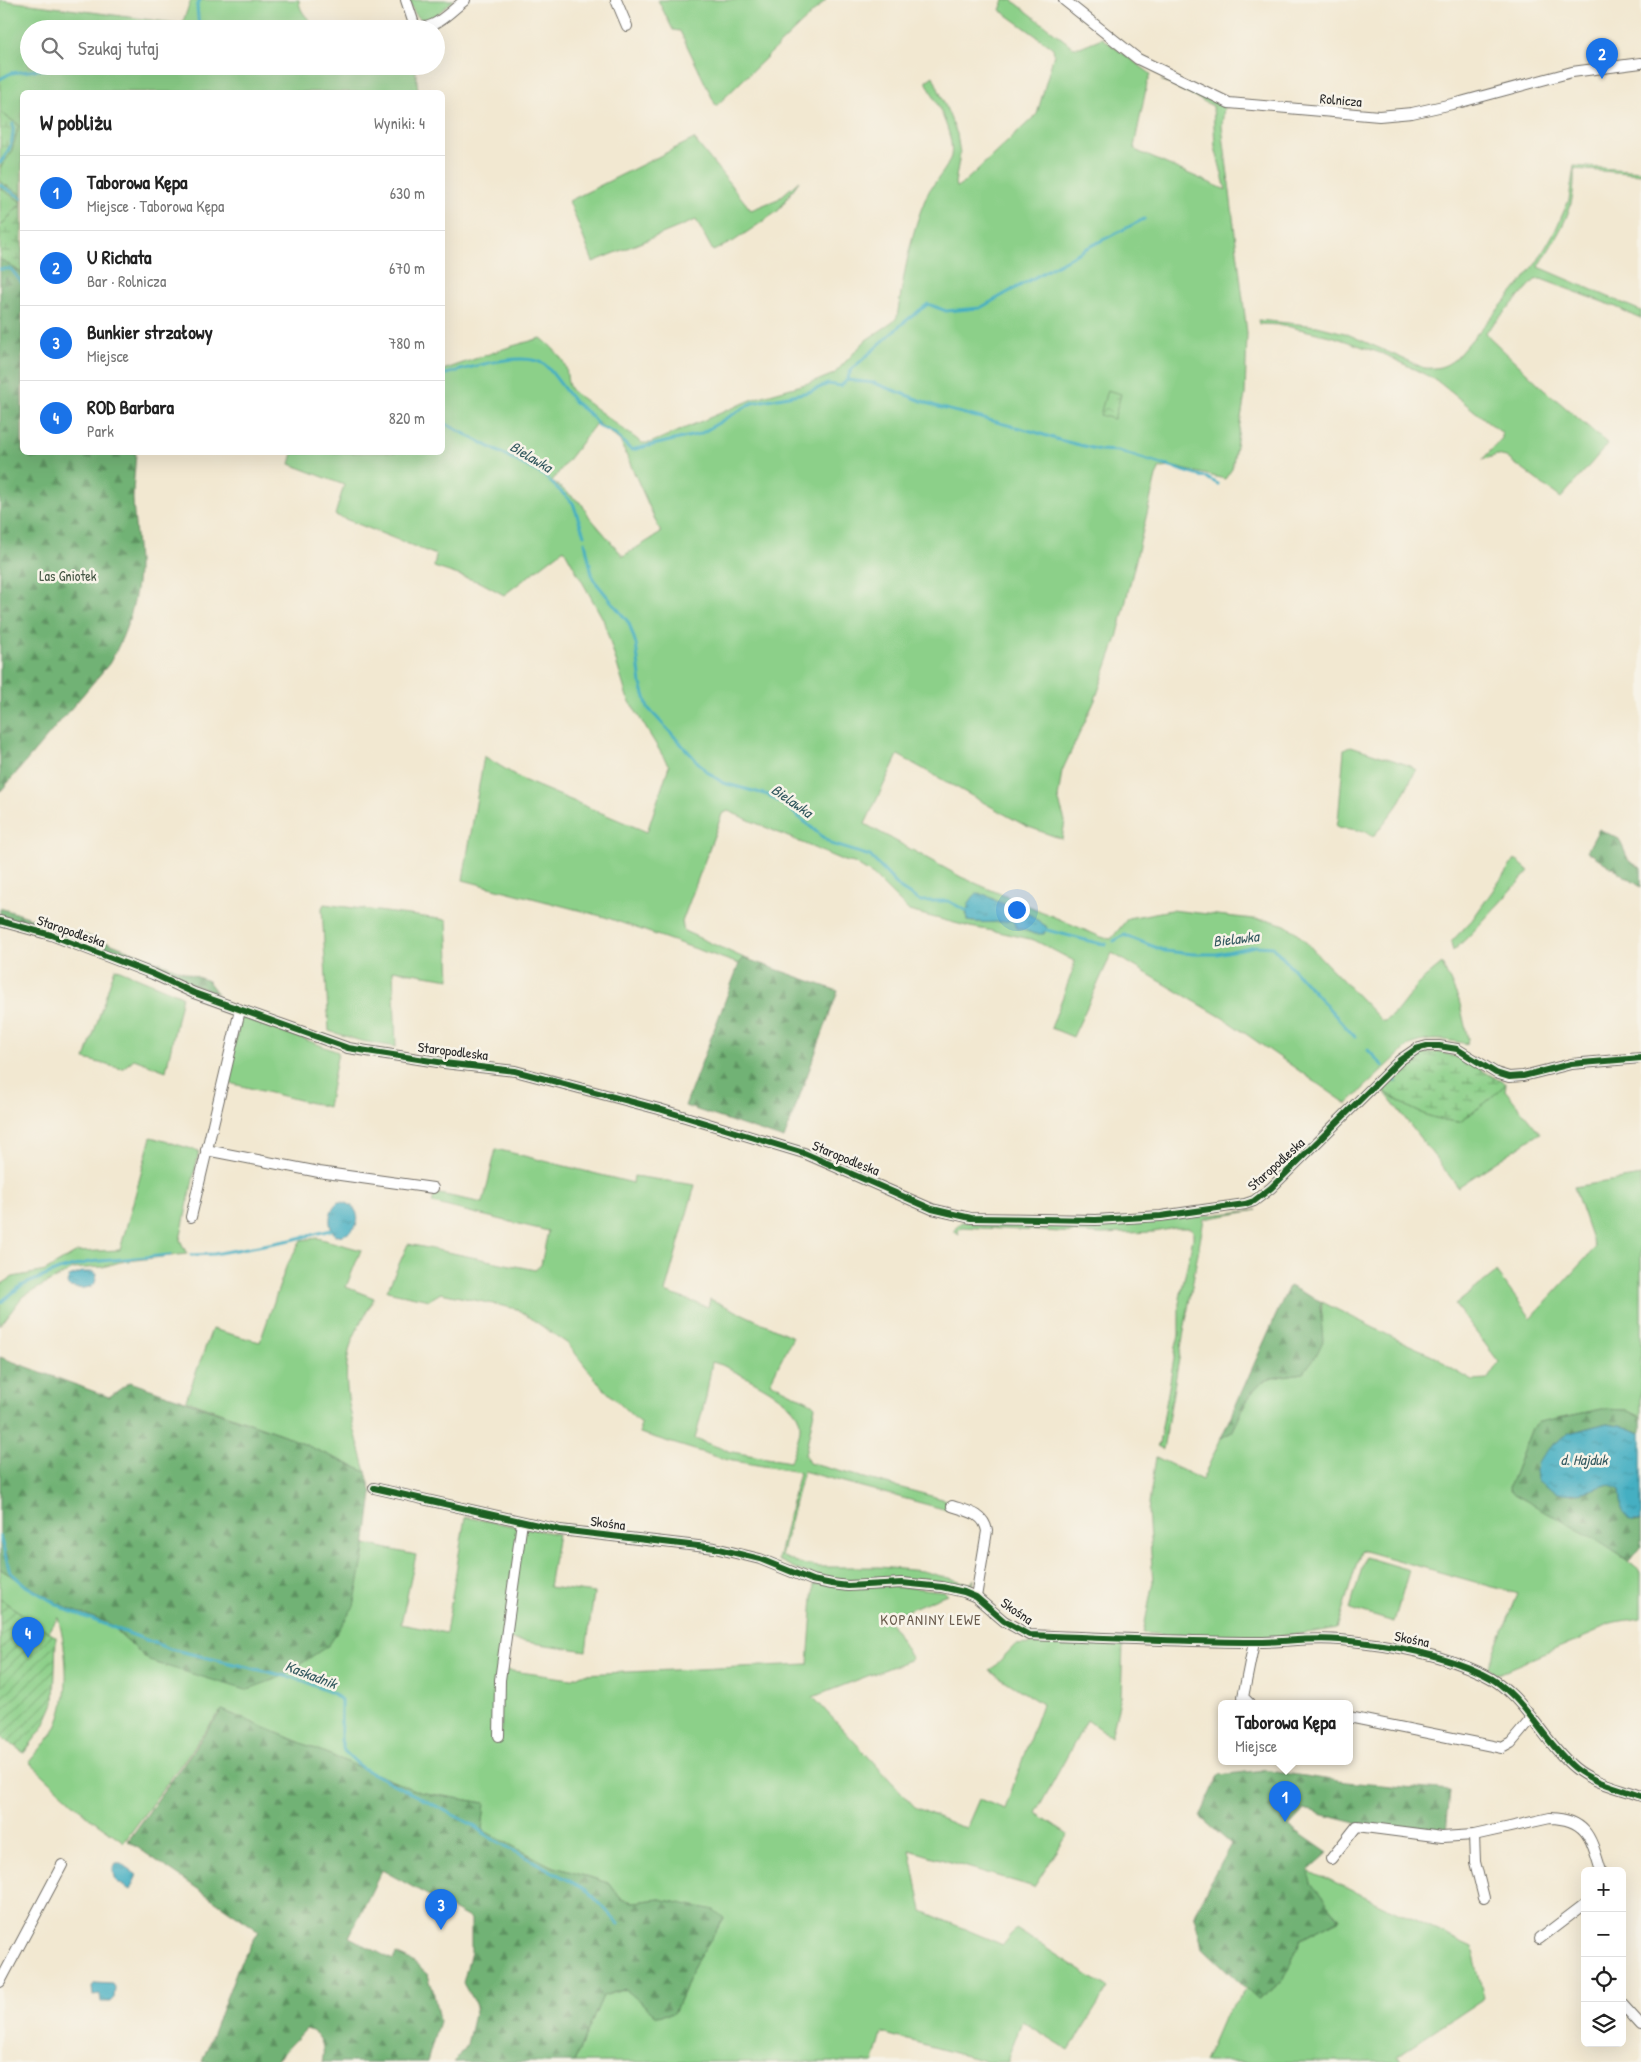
<!DOCTYPE html>
<html lang="pl">
<meta charset="utf-8">
<style>
body{margin:0;font-family:"Patrick Hand",sans-serif;background:#f6f6f6;color:#222}
.controls{position:absolute;right:15px;bottom:15px;display:grid;overflow:hidden;border-radius:8px;box-shadow:0 5px 20px #0002}
.controls button{width:45px;height:45px;display:grid;place-items:center;padding:0;border:0;border-bottom:1px solid #e0e0e0;background:#fff;color:#222;font:25px sans-serif}
.you{position:absolute;left:1016px;top:909px;width:18px;height:18px;margin:-12px;border:4px solid #fff;border-radius:50%;background:#1a73e8;box-shadow:0 0 0 8px #1a73e833}
.badge{display:grid;place-items:center;width:32px;height:32px;border-radius:50%;background:#1a73e8;color:#fff;font-size:16px;font-weight:700}
.pin{position:absolute;translate:-50% -41px;filter:drop-shadow(0 1px 2px #0008)}
.pin::after{content:'';position:absolute;top:26px;width:18px;height:15px;background:inherit;clip-path:polygon(0 0,100% 0,50% 100%)}
.popup{position:absolute;left:1218px;top:1700px;width:135px;height:65px;box-sizing:border-box;display:grid;place-content:center;border-radius:8px;background:#fff;filter:drop-shadow(0 1px 4px #0005);font-size:16px;white-space:nowrap;color:#767676}
.popup b{font-size:19px;color:#222}
.popup::after{content:'';position:absolute;left:50%;top:100%;margin-left:-10px;border:10px solid transparent;border-top-color:#fff}
.list{margin:0;padding:0;list-style:none}
h2{display:flex;justify-content:space-between;align-items:center;height:65px;margin:0;padding:0 20px;font-size:21px}
h2 small{font-size:16px;font-weight:400;color:#767676}
.list li{display:grid;grid-template-columns:32px 1fr auto;gap:15px;align-items:center;box-sizing:border-box;height:75px;padding:0 20px;border-top:1px solid #e0e0e0}
.list b{display:block;font-size:19px;white-space:nowrap}
.list p{margin:0;font-size:16px;white-space:nowrap;color:#767676}
.list em{font-size:16px;font-style:normal;color:#767676}
.icon{flex:none;width:28px;height:28px;fill:none;stroke:currentColor;stroke-width:2;stroke-linecap:round;stroke-linejoin:round}
.map{position:relative;flex:none;width:1641px;height:2062px;overflow:hidden}
.search{position:absolute;background:#fff;box-shadow:0 5px 20px #0002;left:20px;top:20px;width:425px;height:55px;display:flex;align-items:center;gap:12px;box-sizing:border-box;padding:0 18px;border-radius:28px;color:#767676;font-size:19px}
.panel{position:absolute;background:#fff;box-shadow:0 5px 20px #0002;left:20px;top:90px;width:425px;height:365px;border-radius:8px}
.map>svg:first-child{display:block}
.grass{fill:#8cd089;stroke:#5c7e5a;fill-rule:evenodd}
.forest{fill:url(#forest-firs);stroke:#4e6e50}
.wetland{fill:url(#wetland-marsh);stroke:#5c7e5a}
.park{fill:url(#park-crowns);stroke:#5c7e5a}
.garden{fill:url(#garden-furrows);stroke:#5c7e5a}
.water{fill:url(#water-ripples);stroke:#386d76}
.lines{fill:none;stroke-linecap:round;stroke-linejoin:round}
.stream{stroke:#44afc2;stroke-width:3}
.street-casing{stroke:#716d65;stroke-width:12}
.street{stroke:#fff;stroke-width:10}
.cycleway-casing{stroke:#f7f3e8;stroke-width:9}
.cycleway{stroke:#1b5e20;stroke-width:6}
.labels{text-anchor:middle;stroke-width:5;stroke-linejoin:round;paint-order:stroke}
.street-label{font-size:14px;fill:#2b2b2b;stroke:#f7f3e8}
.park-label{font-size:14px;fill:#435442;stroke:#f7f3e8}
.water-label{font-size:15px;font-style:italic;fill:#345960;stroke:#f7f3e8}
.neighbourhood-label{font-size:15px;letter-spacing:1px;fill:#6b5d4e;stroke:#f7f3e8}
</style>
<div class="map">
<svg width="1641" height="2062" viewBox="0 0 1641 2062">
<defs>
<pattern id="forest-firs" width="22" height="20" patternUnits="userSpaceOnUse" patternTransform="scale(1.25)"><rect width="22" height="20" fill="#71b275"/><path d="M5 1l3.5 6h-7zM16 11l3.5 6h-7z" fill="#5d9160"/></pattern>
<pattern id="wetland-marsh" width="20" height="14" patternUnits="userSpaceOnUse" patternTransform="scale(1.25)"><rect width="20" height="14" fill="#8cd089"/><path d="M1 5h8M5 5V1M11 12h8M15 12V8" fill="none" stroke="#73a970"/></pattern>
<pattern id="park-crowns" width="20" height="18" patternUnits="userSpaceOnUse" patternTransform="scale(1.25)"><rect width="20" height="18" fill="#8cd089"/><path d="M2 6a3 3 0 1 1 6 0M12 15a3 3 0 1 1 6 0" fill="none" stroke="#73a970"/></pattern>
<pattern id="garden-furrows" width="10" height="10" patternUnits="userSpaceOnUse" patternTransform="scale(1.25)"><rect width="10" height="10" fill="#8cd089"/><path d="M-1 1l2-2M0 10L10 0M9 11l2-2" fill="none" stroke="#73a970"/></pattern>
<pattern id="water-ripples" width="26" height="14" patternUnits="userSpaceOnUse" patternTransform="scale(1.25)"><rect width="26" height="14" fill="#44afc2"/><path d="M2 4q2-2 4 0t4 0M15 11q2-2 4 0t4 0" fill="none" stroke="#398f9e"/></pattern>
</defs>
<rect width="100%" height="100%" fill="#f7f3e8"/>
<filter id="ink" filterUnits="userSpaceOnUse"><feTurbulence type="fractalNoise" baseFrequency=".02" numOctaves="2"/><feDisplacementMap in="SourceGraphic" scale="10" xChannelSelector="R" yChannelSelector="G"/><feConvolveMatrix kernelMatrix="1 2 1 2 8 2 1 2 1" color-interpolation-filters="sRGB"/></filter>
<filter id="wash" filterUnits="userSpaceOnUse"><feTurbulence type="fractalNoise" baseFrequency=".0096" numOctaves="4" result="noise"/><feDisplacementMap in="SourceGraphic" scale="20" xChannelSelector="R" yChannelSelector="G"/><feGaussianBlur stdDeviation="1.12" result="paint"/><feColorMatrix in="noise" values="0 0 0 0 0 0 0 0 0 0 0 0 0 0 0 0 0 1.4 0 .05"/><feComposite in="paint" operator="in"/></filter>
<g filter="url(#wash)">
<rect width="100%" height="100%" fill="#f2e8d1"/>
<g class="grass">
<path d="M0,0l182,24 9,-24h108c0,13 11,20 20,29h-290v37h386l3,24 -6,2h-390v103l-22,-13v-14l11,-15 8,-28 -19,-13z"/>
<path d="M409,0h45c-19,15 -34,35 -45,0z"/>
<polygon points="658,0 826,0 716,106 680,31 673,30"/>
<path d="M1004,0h8l61,47h7l22,-9 49,36 -4,10 -13,63 3,4 89,39 -11,-43 -2,-41 -52,-26 60,22 3,5 -2,19 25,207 -2,62 -13,74 -7,10 -51,-12 -14,1 -4,8 -39,162 -22,62 -33,71 -4,27 7,23 -3,18 -36,-13 -128,-71 -33,69 96,53 140,60 10,2 17,-21 43,-8 101,11 13,4 11,7 86,89h3l12,-10 22,-28 23,-19 17,36 9,39 -1,5c-21,-5 -39,-7 -59,2l-61,58 -124,-86 -111,-65 -39,84 -22,-9 23,-61v-6l-40,-21 -35,-8 -29,-5 -61,-16 -36,-36 -19,-12 -10,-2 -116,-50 -6,3 -40,108 2,9 60,27 -5,6 -134,-47 -142,-37 21,-124 39,24 124,52 22,-66 -42,-69 -24,-78 -39,-70 -60,46 -22,-12 -48,-16 2,-12 -101,-40 9,-30 -54,-21 3,-11 149,-1 1,-82 66,-23 32,-9c9,7 22,19 25,30 2,9 0,15 6,23l70,52h8l106,-45 63,-18 15,-6 32,-34 27,-18 4,-5c7,-41 13,-84 30,-122 6,-13 20,-24 24,-39 4,-22 -16,-55 -25,-75l7,-5 24,58 3,20 -5,29 1,4 4,-1 77,-72 17,-60 -1,-6 -53,-38zM597,422l23,19 41,92 -38,23 -35,-41 -6,-11 -30,-23zM986,895l12,7 28,10 21,15 -12,7 -18,-6 -5,-8c-9,3 -36,3 -45,1l-1,-10z"/>
<polygon points="694,139 751,210 778,199 799,181 778,211 734,241 713,251 696,220 593,262 569,201"/>
<path d="M1574,166l67,5v3l-67,-5c2,45 -15,61 -35,98l102,44v8l-25,-12 -75,-28 -6,1 -50,53 59,56 64,55 -47,54 -55,-41 -9,-2 -15,5 20,-22v-5l-66,-53 -50,-25 -52,-18 -52,-12 -23,-1 -1,-4 59,6 28,7 79,35c13,1 21,-1 31,-9l65,-75 17,-22 18,-31 14,-31z"/>
<polygon points="0,188 22,202 0,227"/>
<polygon points="1351,746 1408,765 1416,770 1397,806 1374,836 1364,831 1338,827 1336,824 1338,822 1344,750"/>
<polygon points="1515,859 1529,871 1470,935 1453,951 1451,942 1472,920"/>
<polygon points="324,904 447,920 450,979 393,970 396,1047 361,1041 329,1031 322,908"/>
<polygon points="115,968 182,996 166,1071 134,1059 122,1069 85,1059"/>
<polygon points="242,1015 338,1052 328,1107 225,1082"/>
<path d="M1506,1084l-1,6 35,43 -82,54 -75,-97c26,19 44,29 77,32l25,-19z"/>
<polygon points="151,1137 199,1151 180,1240 187,1254 120,1262 103,1267 73,1269 22,1297 0,1326 0,1285 13,1277 45,1271 77,1252 120,1250"/>
<path d="M496,1149l137,34 1,-7 61,9 -30,107 43,15 2,-8 83,38 -23,45 42,21 3,3 -10,49 4,8 141,38 -3,9 -144,-39 -22,85 16,7 21,4h61l43,4 49,13 3,-5 -2,12 -42,-10 -31,-3 -68,2 -33,-10 -20,-10 21,-88 -72,-12 -87,-27v-10l-39,-37 -33,-42 -51,-35 -76,-16 -12,7 -42,-9 21,-47 127,26 6,-5 7,-34 -116,-28 3,-10 48,10zM712,1362l10,3c20,11 77,35 78,59 1,12 -7,27 -10,38l-58,-10 -37,-13 11,-42z"/>
<path d="M1641,1176v241l-14,-7 -25,-1 -63,13 -7,6 -23,60 5,6c43,24 90,45 127,78v46c-17,3 -35,3 -47,15l-98,41 -8,-6 30,-74 -157,-44 -24,78c-64,13 -129,11 -194,5l10,-51 -5,-71 8,-54 46,23 19,-42 11,-6c9,-16 17,-45 35,-52 12,-4 24,-5 36,-7l18,-52 1,-19 72,36 45,20 8,8 26,15 14,-1 12,-18 -44,-57 41,-33 35,46 64,-70 -21,-61z"/>
<path d="M1257,1210l-53,9 -41,230 -6,-3 2,-2 17,-97 3,-12v-32l14,-65v-7l-3,-3h-15l-21,4 -52,2 -141,-7 -3,4 1,4 -4,-3c0,-5 3,-8 7,-10l65,3 105,-2z"/>
<path d="M318,1238l43,12 -15,37 28,11c-7,15 -19,32 -24,49 -11,41 6,85 16,125l-82,-37 -98,-35 26,-71 48,13 26,-75 15,-27z"/>
<path d="M465,1517l93,17 -9,53 45,6 -8,58 -79,-12 -2,31 66,9 11,-5 226,-10 6,-80 92,3 37,4 4,3 -59,24 24,41 -99,38 102,110 51,22 13,-30 26,10 37,-105 -52,-33 25,-26 42,-3 66,3 -2,51 -10,41 -24,-17 -51,93 32,21 -34,53 -124,-37 12,61 81,34 13,-16 92,59 -39,62 -47,-29 -14,36v5h-20l-106,-29 -8,29h-300l29,-66 23,-7 31,27 17,-3 21,-49 29,-46 -64,-19 -27,3 -12,-3 -12,-16 -58,-17 -69,-36 3,-27 -66,-11 -197,-82 -4,4 -94,128 -34,-24 -61,-56c8,-10 18,-20 25,-31 18,-33 13,-79 4,-114l-9,15 -49,-33v-30l64,38 45,16 40,38 215,-106 1,-11 51,11 -15,69 45,9z"/>
<polygon points="1365,1557 1409,1570 1394,1622 1350,1609"/>
<polygon points="1309,1870 1472,1947 1484,1998 1397,2056 1400,2062 1204,2062 1223,2018 1247,1989 1258,2000 1283,1982 1301,1939 1340,1919 1312,1885"/>
</g>
<g class="forest">
<path d="M0,259l22,14v179l114,1c-1,15 -3,31 -3,46 1,21 4,41 5,62 1,35 -11,72 -29,103l-109,128z"/>
<polygon points="1599,829 1619,839 1629,861 1641,868 1641,887 1587,851"/>
<polygon points="0,908 104,941 208,981 218,994 146,966 0,917"/>
<polygon points="744,958 838,991 784,1139 685,1106 739,964"/>
<path d="M1289,1286l33,16 -2,4 3,35 -7,15 -13,17c-12,2 -25,3 -36,7 -19,7 -26,36 -35,52l-11,6z"/>
<polygon points="0,1357 109,1397 130,1382 284,1435 366,1472 372,1494 364,1555 354,1606 329,1645 281,1677 246,1690 149,1661 109,1623 64,1607 0,1569"/>
<polygon points="1602,1409 1627,1410 1641,1417 1641,1433 1620,1425 1607,1423 1569,1433 1553,1445 1538,1462 1573,1495 1609,1484 1620,1490 1621,1500 1635,1522 1641,1521 1641,1546 1629,1561 1593,1538 1514,1494 1509,1488 1532,1428 1539,1422"/>
<path d="M222,1710l197,82 66,11 -3,27 69,36 58,17 12,16 12,3 27,-3 54,11 10,8 -29,46 -21,49 -17,3 -32,-27 -22,7 -29,66h-120l13,-18 9,-38 -13,-23 8,-31v-33l-89,-49 -33,67 44,23 3,-6 17,8 15,13 5,15 6,31 -12,41h-105c4,-14 -1,-30 -16,-33l-31,33h-73l36,-95 21,-36 -131,-90z"/>
<polygon points="1263,1770 1346,1782 1450,1791 1446,1833 1356,1823 1304,1810 1289,1826 1328,1853 1309,1870 1312,1884 1340,1919 1301,1939 1283,1982 1258,2000 1203,1948 1194,1917 1211,1880 1231,1844 1200,1817 1219,1775"/>
</g>
<g class="wetland">
<polygon points="0,112 19,125 11,153 0,168"/>
<polygon points="0,182 22,195 22,273 0,259 0,227 22,202 0,188"/>
<path d="M1439,1052c25,5 45,20 67,32l-21,19 -25,19c-33,-3 -51,-13 -77,-32l28,-30 10,-6z"/>
</g>
<polygon class="park" points="1107,390 1121,394 1114,419 1100,415"/>
<polygon class="garden" points="0,1599 56,1637 54,1703 44,1726 24,1753 0,1736"/>
<g class="water">
<path d="M976,894l10,1 12,7 28,10 21,15 -3,7h-9l-18,-6 -5,-8c-9,3 -36,3 -45,1 -1,-12 1,-19 9,-27z"/>
<path d="M338,1202c23,-2 30,32 -2,34 -9,-9 -8,-26 2,-34z"/>
<path d="M82,1272h11l4,2c-1,3 -1,6 -2,9 -4,7 -21,6 -27,3l-1,-3 2,-6z"/>
<path d="M1607,1423l13,2 21,8v88h-11l-8,-9 -2,-22 -11,-6c-31,10 -44,17 -72,-4l-1,-10 1,-8 16,-17 16,-12z"/>
<polygon points="116,1864 121,1864 137,1875 130,1890 116,1881 113,1869"/>
<polygon points="95,1983 113,1984 115,1987 114,1998 110,2002 101,2002 100,1995 93,1996 92,1986"/>
</g>
<g class="lines">
<g class="stream">
<polyline points="199,29 197,6 200,0"/>
<polyline points="279,29 291,23"/>
<polyline points="0,79 11,73 74,66"/>
<path d="M0,163c10,-13 14,-22 13,-39"/>
<polyline points="0,185 22,198"/>
<polyline points="0,269 11,269 22,283"/>
<path d="M442,375c25,-6 82,-26 103,-10 7,6 20,26 27,34 8,10 21,14 26,27l16,7 17,17 69,-16 52,-31 57,-11 19,-8 13,2 6,-6 27,3 64,24 97,25 24,8 41,10 18,1 89,27 11,6"/>
<polyline points="847,380 851,370 903,323 928,304 946,311 980,308 1087,248 1144,219"/>
<polyline points="442,422 543,475 573,503 584,535"/>
<polyline points="585,542 593,579 629,623 636,644 641,684 648,708 706,771 723,783 768,795 786,806 831,844 870,856 901,889 920,901 948,901 969,912"/>
<polyline points="1043,929 1097,943 1106,944"/>
<polyline points="1114,941 1124,935 1165,951 1193,954 1217,954 1256,946 1273,947 1355,1037"/>
<polyline points="1368,1050 1383,1066"/>
<polyline points="1394,1079 1396,1081"/>
<polyline points="191,1255 214,1254 291,1240 331,1230"/>
<polyline points="0,1303 21,1286 59,1270 89,1262 170,1255"/>
<polyline points="0,1537 10,1572 26,1586 67,1610 170,1649 294,1678 333,1693 341,1700 341,1740 344,1751 362,1768 471,1824 489,1837 588,1891 619,1924"/>
</g>
</g>
</g>
<g filter="url(#ink)">
<g class="lines">
<defs>
<g id="street">
<path d="M406,0l9,27c19,4 36,-16 50,-27"/>
<polyline points="616,0 627,26"/>
<polyline points="1064,0 1138,59 1229,103 1379,116 1412,113 1461,102 1572,72 1641,63"/>
<polyline points="0,921 51,935 153,974 194,993 348,1048 444,1063 515,1071 659,1109 804,1153 932,1209 949,1213 971,1218 1096,1220 1161,1216 1245,1204 1254,1201 1271,1188 1400,1060 1416,1049 1427,1046 1439,1046 1457,1049 1496,1073 1509,1077 1523,1076 1571,1064 1641,1058"/>
<polyline points="206,1150 319,1172 433,1188"/>
<polyline points="191,1217 240,1010"/>
<path d="M374,1488l186,42 155,18 45,11 52,21 20,4 16,2 54,-3 40,4 22,5 12,5 28,24 25,14c72,3 144,6 216,7 31,1 64,-5 95,-2 48,4 99,13 143,34 41,19 59,67 92,94 18,15 45,20 66,28"/>
<path d="M952,1506c15,5 32,7 35,25l-11,66"/>
<polyline points="1249,1703 1243,1697 1254,1642"/>
<polyline points="1349,1717 1502,1748 1511,1743 1532,1718"/>
<polyline points="499,1736 500,1680 522,1522"/>
<polyline points="1474,1835 1475,1862 1484,1898"/>
<path d="M1331,1859l26,-33 85,11 32,-2 76,-17c38,1 41,21 51,53"/>
<polyline points="1539,1939 1585,1904"/>
<polyline points="0,1982 62,1865"/>
<polyline points="1622,2004 1641,2025"/>
</g>
</defs>
<use href="#street" class="street-casing"/>
<use href="#street" class="street"/>
<defs>
<g id="cycleway">
<polyline points="0,921 51,935 153,974 194,993 348,1048 444,1063 515,1071 659,1109 804,1153 932,1209 949,1213 971,1218 1096,1220 1161,1216 1245,1204 1254,1201 1271,1188 1400,1060 1416,1049 1427,1046 1439,1046 1457,1049 1496,1073 1509,1077 1523,1076 1571,1064 1641,1058"/>
<path d="M374,1488l186,42 155,18 45,11 52,21 20,4 16,2 54,-3 40,4 22,5 12,5 28,24 25,14c72,3 144,6 216,7 31,1 64,-5 95,-2 48,4 99,13 143,34 41,19 59,67 92,94 18,15 45,20 66,28"/>
</g>
</defs>
<use href="#cycleway" class="cycleway-casing"/>
<use href="#cycleway" class="cycleway"/>
</g>
</g>
<g class="labels">
<g class="street-label">
<text transform="translate(1341 100) rotate(5)" y="5">Rolnicza</text>
<text transform="translate(71 931) rotate(19)" y="5">Staropodleska</text>
<text transform="translate(453 1051) rotate(7)" y="5">Staropodleska</text>
<text transform="translate(846 1158) rotate(22)" y="5">Staropodleska</text>
<text transform="translate(1276 1164) rotate(-42)" y="5">Staropodleska</text>
<text transform="translate(608 1523) rotate(7)" y="5">Skośna</text>
<text transform="translate(1017 1611) rotate(34)" y="5">Skośna</text>
<text transform="translate(1412 1639) rotate(11)" y="5">Skośna</text>
</g>
<g class="park-label">
<text x="68" y="581">Las Gniotek</text>
</g>
<g class="water-label">
<text transform="translate(531 457) rotate(31)" y="5">Bielawka</text>
<text transform="translate(792 801) rotate(35)" y="5">Bielawka</text>
<text transform="translate(1236 939) rotate(-7)" y="5">Bielawka</text>
<text x="1584" y="1465">d. Hajduk</text>
<text transform="translate(311 1675) rotate(21)" y="5">Kaskadnik</text>
</g>
<g class="neighbourhood-label">
<text x="931" y="1625">KOPANINY LEWE</text>
</g>
</g>
</svg>
<div class="controls">
<button>+</button>
<button>−</button>
<button><svg class="icon" aria-label="locate" viewBox="0 0 24 24"><circle cx="12" cy="12" r="6"/><path d="M12 2v4M12 18v4M2 12h4M18 12h4"/></svg></button>
<button><svg class="icon" aria-label="layers" viewBox="0 0 24 24"><path d="M12 4l9 5-9 5-9-5zM3 14l9 5 9-5"/></svg></button>
</div>
<div class="you"></div>
<div class="pin badge" style="left:1285px;top:1822px">1</div>
<div class="popup"><b>Taborowa Kępa</b>Miejsce</div>
<div class="pin badge" style="left:1602px;top:79px">2</div>
<div class="pin badge" style="left:441px;top:1930px">3</div>
<div class="pin badge" style="left:28px;top:1658px">4</div>
<div class="search"><svg class="icon" aria-label="search" viewBox="0 0 24 24"><circle cx="10" cy="10" r="6"/><path d="M15 15l6 6"/></svg>Szukaj tutaj</div>
<section class="panel">
<h2>W pobliżu<small>Wyniki: 4</small></h2>
<ul class="list">
<li><span class="badge">1</span><div><b>Taborowa Kępa</b><p>Miejsce · Taborowa Kępa</p></div><em>630 m</em></li>
<li><span class="badge">2</span><div><b>U Richata</b><p>Bar · Rolnicza</p></div><em>670 m</em></li>
<li><span class="badge">3</span><div><b>Bunkier strzałowy</b><p>Miejsce</p></div><em>780 m</em></li>
<li><span class="badge">4</span><div><b>ROD Barbara</b><p>Park</p></div><em>820 m</em></li>
</ul>
</section>
</div>
